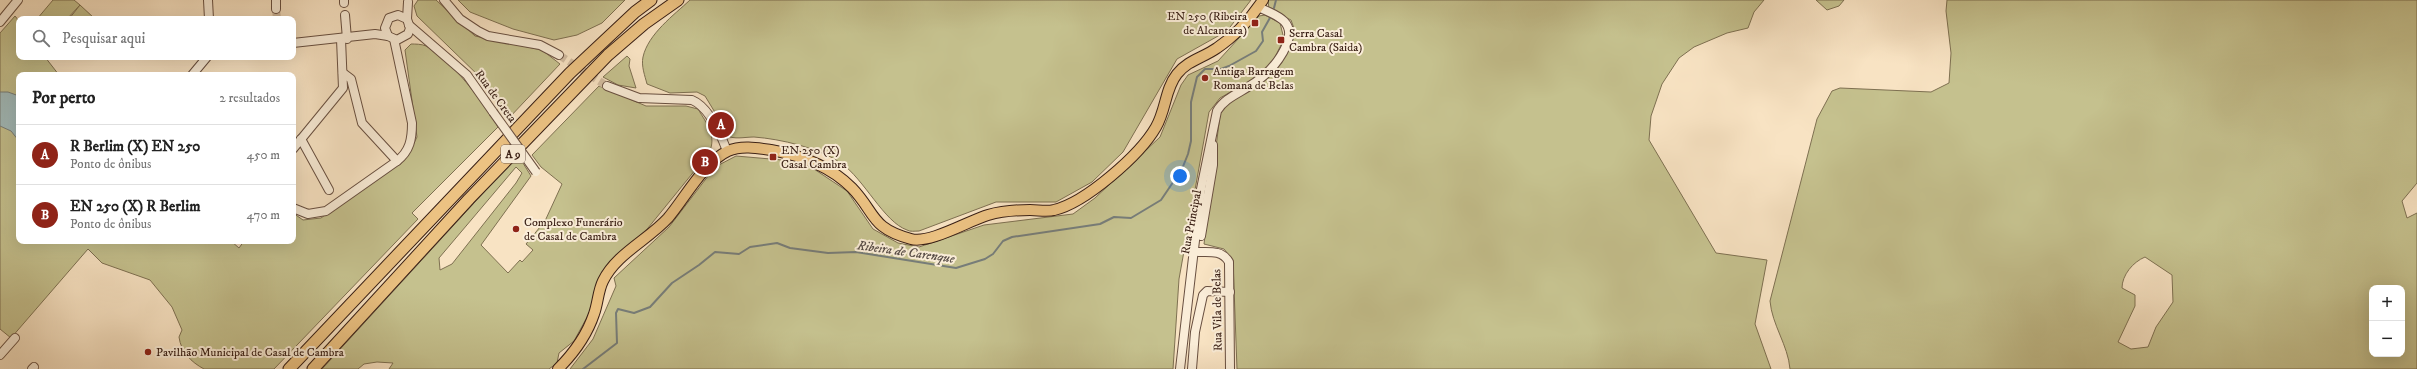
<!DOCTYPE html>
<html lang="pt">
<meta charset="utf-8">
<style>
body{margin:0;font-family:"IM FELL DW Pica",serif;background:#f6f6f6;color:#222}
.controls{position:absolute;right:12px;bottom:12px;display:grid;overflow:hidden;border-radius:8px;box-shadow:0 4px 16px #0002}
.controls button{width:36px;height:36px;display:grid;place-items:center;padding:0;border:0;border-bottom:1px solid #e0e0e0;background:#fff;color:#222;font:20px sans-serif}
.you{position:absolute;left:1180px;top:176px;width:14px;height:14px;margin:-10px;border:3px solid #fff;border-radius:50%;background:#1a73e8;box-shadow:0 0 0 6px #1a73e833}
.badge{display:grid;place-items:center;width:26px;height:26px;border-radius:50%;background:#8f2418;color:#fff;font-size:13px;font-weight:700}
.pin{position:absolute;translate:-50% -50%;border:2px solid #fff;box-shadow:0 1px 4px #0006}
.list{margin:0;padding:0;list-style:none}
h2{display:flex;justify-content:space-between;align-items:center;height:52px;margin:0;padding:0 16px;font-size:17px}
h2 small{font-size:13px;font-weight:400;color:#767676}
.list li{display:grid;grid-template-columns:26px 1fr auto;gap:12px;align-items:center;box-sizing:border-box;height:60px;padding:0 16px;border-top:1px solid #e0e0e0}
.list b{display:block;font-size:15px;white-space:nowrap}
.list p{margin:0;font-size:13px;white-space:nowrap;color:#767676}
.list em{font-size:13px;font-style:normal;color:#767676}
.icon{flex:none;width:22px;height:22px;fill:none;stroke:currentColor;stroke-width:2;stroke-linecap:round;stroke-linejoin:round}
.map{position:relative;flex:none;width:2417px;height:369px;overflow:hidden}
.search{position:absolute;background:#fff;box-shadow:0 4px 16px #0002;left:16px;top:16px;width:280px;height:44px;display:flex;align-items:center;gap:10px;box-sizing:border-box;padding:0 14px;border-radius:8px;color:#767676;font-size:15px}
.panel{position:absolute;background:#fff;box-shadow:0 4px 16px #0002;left:16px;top:72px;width:280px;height:172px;border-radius:8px}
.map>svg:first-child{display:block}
.green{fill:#c5c18e;stroke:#7e7051;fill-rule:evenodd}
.water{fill:#a1bcbd;stroke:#777d79}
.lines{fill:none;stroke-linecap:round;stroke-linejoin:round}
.stream{stroke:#777d79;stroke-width:2}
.minor-tunnel{stroke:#d2bca0;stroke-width:8;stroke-dasharray:8 4;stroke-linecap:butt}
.minor-casing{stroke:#684f40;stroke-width:10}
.major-casing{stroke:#381e14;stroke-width:12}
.highway-casing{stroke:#381e14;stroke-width:13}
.minor{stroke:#faedd8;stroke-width:8}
.major{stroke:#ecc282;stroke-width:10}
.highway{stroke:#ecc282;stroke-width:11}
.minor-bridge-casing{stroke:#684f40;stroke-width:10;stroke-linecap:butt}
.minor-bridge{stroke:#faedd8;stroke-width:8}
.poi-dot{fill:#8f2418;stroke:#faedd8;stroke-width:1.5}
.labels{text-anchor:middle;stroke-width:4;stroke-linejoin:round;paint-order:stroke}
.shield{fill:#faedd8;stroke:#725c4f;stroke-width:1}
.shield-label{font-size:11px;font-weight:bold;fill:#381e14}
.poi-label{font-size:12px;fill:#381e14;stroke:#faedd8;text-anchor:start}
.street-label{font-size:12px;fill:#381e14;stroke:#faedd8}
.water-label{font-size:13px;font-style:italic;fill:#584d47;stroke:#faedd8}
</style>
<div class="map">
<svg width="2417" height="369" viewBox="0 0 2417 369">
<rect width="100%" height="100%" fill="#f8e3c3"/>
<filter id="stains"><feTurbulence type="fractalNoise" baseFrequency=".005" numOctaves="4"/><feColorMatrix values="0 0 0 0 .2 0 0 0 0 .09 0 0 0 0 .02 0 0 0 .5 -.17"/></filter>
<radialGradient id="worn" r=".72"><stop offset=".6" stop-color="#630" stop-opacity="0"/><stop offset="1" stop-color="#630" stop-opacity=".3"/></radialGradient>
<g class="green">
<polygon points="53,0 74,0 80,5 67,19 37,19"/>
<polygon points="418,0 436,0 475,36 542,50 560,64 508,119 482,79 417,16 414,6"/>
<polygon points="458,0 625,0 602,23 577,35 554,40 513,29 470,12"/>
<path d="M690,0h561l-24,31 -50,28 -54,93 -31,30 -36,20h-60l-77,29c-4,0 -9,1 -12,-1 -23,-8 -43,-51 -66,-67 -22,-15 -60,-24 -87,-26 -8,0 -16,2 -24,0l-25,-41 -8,-4 -27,1 -23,-9c-2,-8 -6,-18 -4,-27 5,-23 31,-42 47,-57z"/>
<polygon points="1268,0 1764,0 1754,12 1748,28 1727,33 1694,47 1679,58 1662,84 1651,116 1649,140 1716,253 1767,260 1755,324 1771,369 1237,369 1233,260 1224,249 1204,244 1220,115 1223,106 1271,74 1293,39 1295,31 1291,20 1269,9"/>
<polygon points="1816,0 1844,0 1839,6 1827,10"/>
<path d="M1947,0h470v183l-15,18 5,17 10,-5v156h-627c-2,-24 -18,-44 -20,-68l47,-182 15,-28 8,-3 91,4 18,-9 2,-30 -5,-42zM2145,257l27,18 1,27 -17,25 -8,20 -17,2 -13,-7 17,-36v-11l-13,-7c0,-13 11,-26 23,-31zM2372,288h30v66h-30z"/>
<polygon points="80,5 94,18 93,19 69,19"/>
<polygon points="1265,15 1280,23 1284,39 1273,61 1257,77 1220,98 1209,112 1179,279 1173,369 570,369 593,339 616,286 614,278 669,227 715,167 736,156 782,160 811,167 847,191 873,229 898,243 919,247 984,225 1073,214 1095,198 1160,137 1181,85 1188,75 1218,61 1259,16"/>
<path d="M15,16l4,5v36h26l14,18h-40v166h212l8,7 5,-7h49v-28l10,7 18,-2 86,-61 10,-20 -12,-87 6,-6c4,0 11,0 15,2 26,14 57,56 72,81l-86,86 6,6 -144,150h-70c-13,-7 -23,-17 -25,-32l3,-7 -10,-23 -22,-27 -48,-17 -14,-14 -77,89 -11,-9v-296z"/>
<polygon points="627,56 630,59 629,66 636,88 618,85 603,77"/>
<path d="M599,86l47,20h40l12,3c9,15 19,27 11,44l-61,75 -26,25 -48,88 -15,12 -2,10 -8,6h-160l4,-6 -16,-1 -13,2 -6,5h-36l196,-214 13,21 -50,69 27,28 12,-13 2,2 11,-12 -7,-6 19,-23 17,-37 -21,-17 -9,-12zM516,167l6,6 -6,10 -64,81 -12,6 -1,-12z"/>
</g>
<polygon class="water" points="0,92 8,92 19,96 19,141 11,131 0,126"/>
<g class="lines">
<g class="stream">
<polyline points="1274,8 1276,0"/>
<polyline points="583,369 617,343 616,313 618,309 634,313 650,307 672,283 699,265 715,252 739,254 750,247 777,243 790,248 828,253 856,252 956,268 985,259 993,254 1003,241 1012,237 1100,224 1114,217 1131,218 1161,200 1182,169 1188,154 1191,141 1191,102 1197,77 1205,69 1221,69 1229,66 1256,51 1263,41 1262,32 1271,16"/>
</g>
<g class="minor-tunnel">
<polyline points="276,9 277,19"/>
<polyline points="559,55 607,86"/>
</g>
<defs>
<g id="minor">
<polyline points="208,0 209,19"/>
<polyline points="276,0 276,9"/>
<polyline points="344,0 344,3"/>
<polyline points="444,0 460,19 478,31 488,36 540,45 559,55"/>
<polyline points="345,15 347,39"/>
<polyline points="407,19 398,15 389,18 385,28 388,36 397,40 408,34 410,28 407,19 408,2"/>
<polyline points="0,22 18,0"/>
<polyline points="409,25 467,75 493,112"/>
<polyline points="293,43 375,34 388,36"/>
<polyline points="343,73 351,79 362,123 397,161"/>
<polyline points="192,75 207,57"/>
<path d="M607,86l32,12 53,2c17,7 29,35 35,51"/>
<polyline points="301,139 329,190"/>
<polyline points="293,149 343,88 341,39"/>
<path d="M293,208l15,6 18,-3 71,-50c13,-10 15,-22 15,-38l-18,-84"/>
<polyline points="1201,236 1213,165 1213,145"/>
<path d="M1198,252c12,0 24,-2 31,10l1,107"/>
<polyline points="0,355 15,338"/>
<polyline points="32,369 34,367"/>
<path d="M1180,369l21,-180 16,-78c7,-12 20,-17 31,-24 17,-10 31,-24 39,-43 9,-23 -11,-29 -29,-37"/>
<polyline points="1192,369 1195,332 1203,295 1207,291 1230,292"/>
</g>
<path id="major" d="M558,369c16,-16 29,-34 36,-55 4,-11 4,-23 9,-33 13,-27 45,-41 65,-63 17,-20 36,-56 60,-67 13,-6 30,-3 43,-1 29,5 59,16 81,38 24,25 18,40 59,51 19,5 57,-18 77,-24 14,-4 28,-5 42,-5 8,0 17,2 24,0 31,-7 86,-55 102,-83 10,-17 9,-38 21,-53 11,-14 26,-16 40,-26 18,-12 34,-30 46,-48"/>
<g id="highway">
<polyline points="289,369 570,73 635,12 651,0"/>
<polyline points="313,369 469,199 608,55 644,24 678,0"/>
</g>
</defs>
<use href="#minor" class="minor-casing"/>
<use href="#major" class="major-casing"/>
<use href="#highway" class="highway-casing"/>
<use href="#minor" class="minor"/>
<use href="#major" class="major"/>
<use href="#highway" class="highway"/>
<defs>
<polyline id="minor-bridge" points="493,112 536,172"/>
</defs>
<use href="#minor-bridge" class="minor-bridge-casing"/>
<use href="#minor-bridge" class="minor-bridge"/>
</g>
<g class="poi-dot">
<rect x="1251" y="19" width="8" height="8" rx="2"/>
<rect x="1277" y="36" width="8" height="8" rx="2"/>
<circle cx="1205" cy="78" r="4"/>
<rect x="769" y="153" width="8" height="8" rx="2"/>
<circle cx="516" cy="229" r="4"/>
<circle cx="148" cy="352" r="4"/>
</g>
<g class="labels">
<rect class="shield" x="501" y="145" width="24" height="18" rx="3"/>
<g class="shield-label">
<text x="513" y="158">A 9</text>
</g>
<g class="poi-label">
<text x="1247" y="20" text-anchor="end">EN 250 (Ribeira<tspan x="1247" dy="14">de Alcantara)</tspan></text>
<text x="1289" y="37">Serra Casal<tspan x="1289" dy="14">Cambra (Saida)</tspan></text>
<text x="1213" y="75">Antiga Barragem<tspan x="1213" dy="14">Romana de Belas</tspan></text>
<text x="781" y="154">EN 250 (X)<tspan x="781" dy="14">Casal Cambra</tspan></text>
<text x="524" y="226">Complexo Funerário<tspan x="524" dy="14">de Casal de Cambra</tspan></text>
<text x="156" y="356">Pavilhão Municipal de Casal de Cambra</text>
</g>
<g class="street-label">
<text transform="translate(496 96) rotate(54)" y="4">Rua de Creta</text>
<text transform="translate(1191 222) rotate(-79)" y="4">Rua Principal</text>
<text transform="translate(1217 310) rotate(-91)" y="4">Rua Vila de Belas</text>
</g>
<g class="water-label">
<text transform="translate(906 251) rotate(8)" y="5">Ribeira de Carenque</text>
</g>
</g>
<rect width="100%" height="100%" filter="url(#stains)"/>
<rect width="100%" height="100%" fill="url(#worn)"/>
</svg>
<div class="controls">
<button>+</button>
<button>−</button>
</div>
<div class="you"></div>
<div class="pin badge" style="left:721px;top:125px">A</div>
<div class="pin badge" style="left:705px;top:162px">B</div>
<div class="search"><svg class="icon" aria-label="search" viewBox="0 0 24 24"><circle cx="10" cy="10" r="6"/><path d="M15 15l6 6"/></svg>Pesquisar aqui</div>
<section class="panel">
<h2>Por perto<small>2 resultados</small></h2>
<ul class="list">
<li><span class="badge">A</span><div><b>R Berlim (X) EN 250</b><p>Ponto de ônibus</p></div><em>450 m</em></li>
<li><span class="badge">B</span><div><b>EN 250 (X) R Berlim</b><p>Ponto de ônibus</p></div><em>470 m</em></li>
</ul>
</section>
</div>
